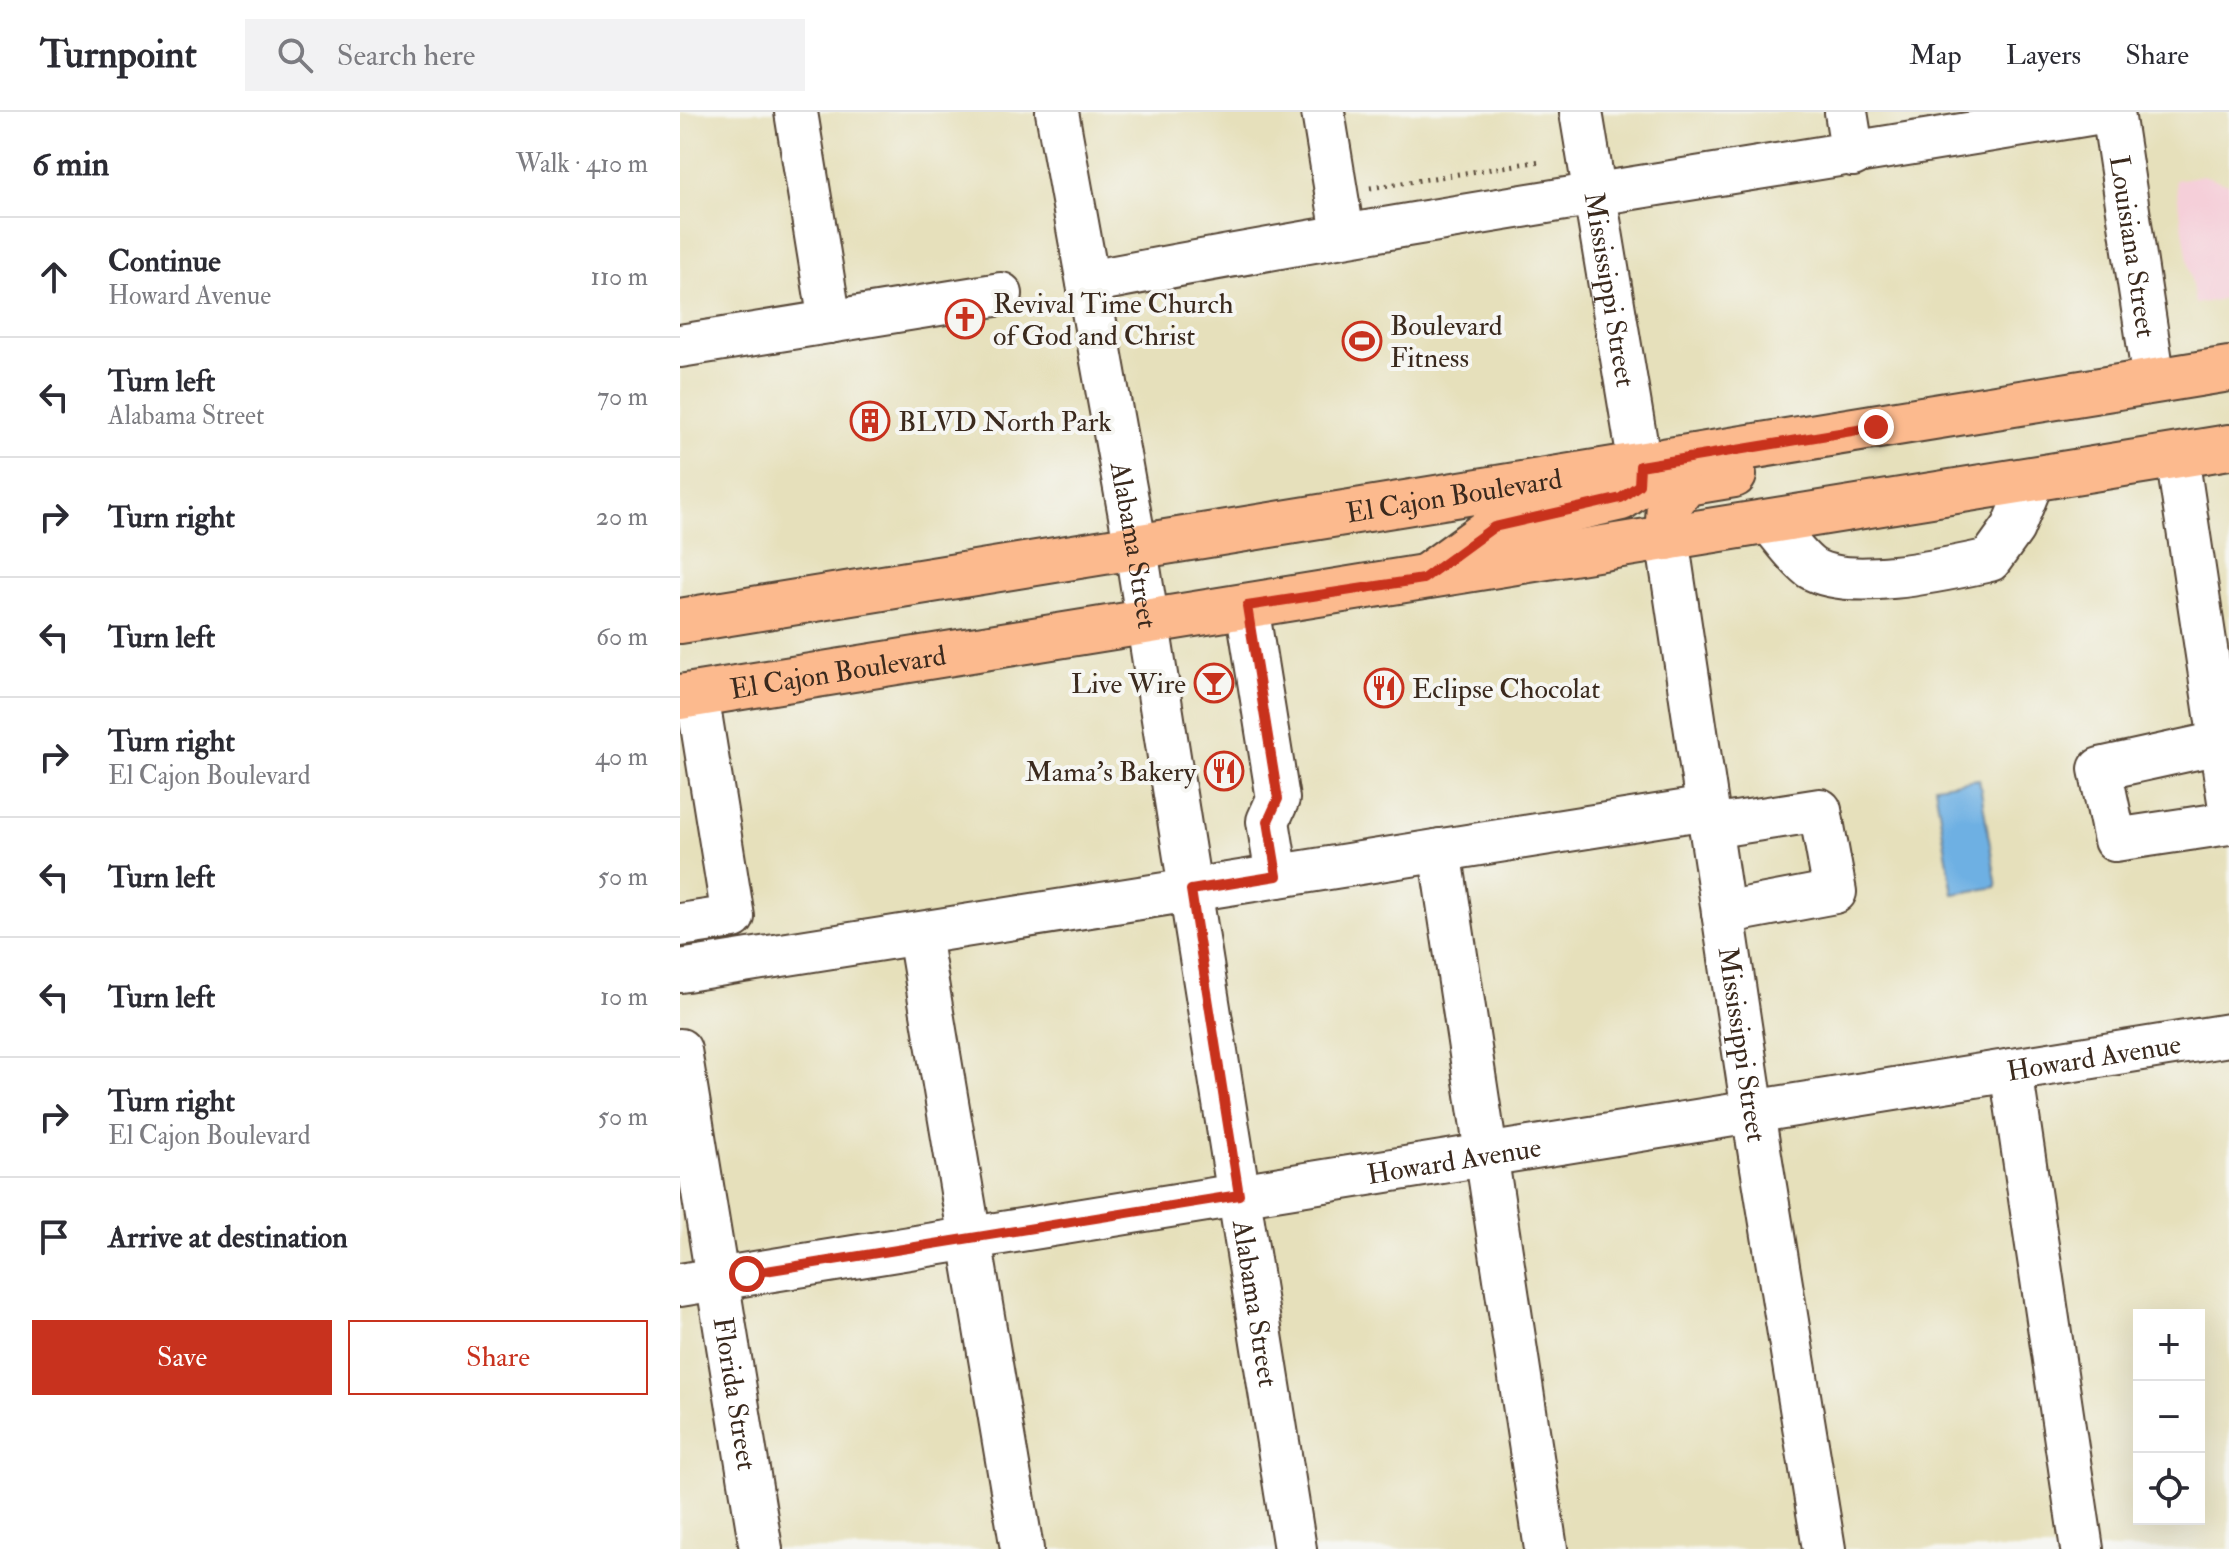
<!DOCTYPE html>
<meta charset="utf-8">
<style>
body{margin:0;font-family:"IM FELL Double Pica",serif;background:#f2f2f3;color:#2b2b33}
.controls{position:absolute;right:24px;bottom:24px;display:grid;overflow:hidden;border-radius:0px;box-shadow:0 8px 32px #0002}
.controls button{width:72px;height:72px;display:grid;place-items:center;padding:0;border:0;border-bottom:2px solid #e1e1e2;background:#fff;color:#2b2b33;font:40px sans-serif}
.stop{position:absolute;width:24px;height:24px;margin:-18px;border:6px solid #c8321e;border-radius:50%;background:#fff}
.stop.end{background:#c8321e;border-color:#fff;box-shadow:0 2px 8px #0008}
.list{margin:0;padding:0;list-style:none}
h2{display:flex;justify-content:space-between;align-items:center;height:104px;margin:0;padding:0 32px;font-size:34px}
h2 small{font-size:26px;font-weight:400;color:#7c7c81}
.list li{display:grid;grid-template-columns:52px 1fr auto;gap:24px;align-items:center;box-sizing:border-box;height:120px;padding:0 32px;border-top:2px solid #e1e1e2}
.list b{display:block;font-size:30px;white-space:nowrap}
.list p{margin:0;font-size:26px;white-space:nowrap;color:#7c7c81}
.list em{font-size:26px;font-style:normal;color:#7c7c81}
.actions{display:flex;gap:16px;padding:24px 32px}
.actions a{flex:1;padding:18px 0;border:2px solid #c8321e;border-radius:0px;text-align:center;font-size:28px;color:#c8321e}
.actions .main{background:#c8321e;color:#fff}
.icon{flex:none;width:44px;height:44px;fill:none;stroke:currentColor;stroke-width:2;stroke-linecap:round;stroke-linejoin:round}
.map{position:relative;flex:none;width:1549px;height:1437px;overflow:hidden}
header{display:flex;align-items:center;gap:48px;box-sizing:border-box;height:112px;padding:0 40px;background:#fff;border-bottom:2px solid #e1e1e2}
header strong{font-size:38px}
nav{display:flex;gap:44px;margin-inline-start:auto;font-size:28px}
.search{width:560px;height:72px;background:#f2f2f3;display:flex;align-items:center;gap:20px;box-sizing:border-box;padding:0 28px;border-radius:0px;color:#7c7c81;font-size:30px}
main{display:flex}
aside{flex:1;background:#fff}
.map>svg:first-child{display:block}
.built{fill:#f5cfd9}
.water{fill:#6eb0e3;stroke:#546d80;stroke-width:2}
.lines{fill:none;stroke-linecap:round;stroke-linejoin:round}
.minor-casing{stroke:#554536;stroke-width:46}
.major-casing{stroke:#554536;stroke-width:48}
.path{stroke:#554536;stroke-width:5;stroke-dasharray:2 6;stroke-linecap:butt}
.minor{stroke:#fff;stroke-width:42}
.major{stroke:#fcba8e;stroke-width:44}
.route{stroke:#c8321e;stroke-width:10}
.labels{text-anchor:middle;stroke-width:8;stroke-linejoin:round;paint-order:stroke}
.street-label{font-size:28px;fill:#3b2a1e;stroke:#f6f6f2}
.poi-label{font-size:28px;fill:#3b2a1e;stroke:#f6f6f2;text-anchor:start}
</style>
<header>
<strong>Turnpoint</strong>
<div class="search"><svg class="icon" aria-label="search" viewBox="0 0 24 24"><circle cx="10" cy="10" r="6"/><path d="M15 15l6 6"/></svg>Search here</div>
<nav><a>Map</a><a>Layers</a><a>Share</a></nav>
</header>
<main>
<aside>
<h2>6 min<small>Walk · 410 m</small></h2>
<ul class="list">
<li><svg class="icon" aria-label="ahead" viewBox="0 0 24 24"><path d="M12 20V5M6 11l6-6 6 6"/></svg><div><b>Continue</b><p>Howard Avenue</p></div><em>110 m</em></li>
<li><svg class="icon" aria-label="left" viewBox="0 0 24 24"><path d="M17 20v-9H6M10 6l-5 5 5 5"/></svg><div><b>Turn left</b><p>Alabama Street</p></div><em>70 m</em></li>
<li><svg class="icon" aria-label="right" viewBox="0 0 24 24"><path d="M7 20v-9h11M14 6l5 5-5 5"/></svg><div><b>Turn right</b></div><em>20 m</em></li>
<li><svg class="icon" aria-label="left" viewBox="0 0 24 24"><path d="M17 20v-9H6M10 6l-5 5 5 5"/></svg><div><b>Turn left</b></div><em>60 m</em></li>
<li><svg class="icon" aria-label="right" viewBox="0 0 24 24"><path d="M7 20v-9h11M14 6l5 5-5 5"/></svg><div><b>Turn right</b><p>El Cajon Boulevard</p></div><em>40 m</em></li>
<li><svg class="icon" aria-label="left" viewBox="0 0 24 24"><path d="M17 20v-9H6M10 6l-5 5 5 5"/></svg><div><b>Turn left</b></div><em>50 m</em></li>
<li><svg class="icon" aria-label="left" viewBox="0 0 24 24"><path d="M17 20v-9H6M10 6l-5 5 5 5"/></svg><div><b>Turn left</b></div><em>10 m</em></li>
<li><svg class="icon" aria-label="right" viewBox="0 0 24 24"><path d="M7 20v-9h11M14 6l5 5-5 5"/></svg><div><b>Turn right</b><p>El Cajon Boulevard</p></div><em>50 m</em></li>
<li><svg class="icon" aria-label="arrive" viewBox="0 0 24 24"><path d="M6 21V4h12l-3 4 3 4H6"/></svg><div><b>Arrive at destination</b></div></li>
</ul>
<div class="actions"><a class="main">Save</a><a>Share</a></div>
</aside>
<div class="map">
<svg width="1549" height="1437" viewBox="0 0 1549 1437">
<rect width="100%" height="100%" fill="#f6f6f2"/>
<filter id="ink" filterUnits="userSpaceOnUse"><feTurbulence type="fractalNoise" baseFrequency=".0125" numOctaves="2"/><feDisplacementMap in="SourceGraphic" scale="16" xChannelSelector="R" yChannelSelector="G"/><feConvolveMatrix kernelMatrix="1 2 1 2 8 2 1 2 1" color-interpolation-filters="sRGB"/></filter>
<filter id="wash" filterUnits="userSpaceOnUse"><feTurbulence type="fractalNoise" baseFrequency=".006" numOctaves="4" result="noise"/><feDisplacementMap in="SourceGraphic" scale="32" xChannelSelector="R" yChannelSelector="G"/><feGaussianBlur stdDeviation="1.8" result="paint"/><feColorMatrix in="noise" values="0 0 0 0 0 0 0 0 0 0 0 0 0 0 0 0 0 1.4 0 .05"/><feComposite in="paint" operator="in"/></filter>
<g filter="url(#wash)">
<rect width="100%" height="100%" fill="#e6e0bb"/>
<polygon class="built" points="1523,63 1549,72 1549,186 1515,192 1495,68"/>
<polygon class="water" points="1299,667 1317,775 1273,782 1255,674"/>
</g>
<g filter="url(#ink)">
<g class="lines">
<defs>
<g id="minor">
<polyline points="116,0 150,210"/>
<path id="s1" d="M377,0l79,437 159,1000"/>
<polyline points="643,0 663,122"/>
<path id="s2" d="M901,0l59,354"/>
<polyline points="1166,0 1173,43"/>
<path id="s3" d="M1433,0l41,269"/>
<path d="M408,170c336,-64 675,-113 1013,-170"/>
<polyline points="0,234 321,182"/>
<polyline points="1497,344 1549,689"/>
<path d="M1089,409c12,14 27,36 42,47 38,24 137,1 179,-8l23,-32 20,-49"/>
<path id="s4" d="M987,426l86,574 71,437"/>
<polyline points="567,494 598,687 588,709 597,764"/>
<polyline points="1539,631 1420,657 1435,728 1549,711"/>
<polyline points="1030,715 1140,698 1155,780 1043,801"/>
<polyline points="760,738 866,1437"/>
<polyline points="0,813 53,805 17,582"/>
<polyline points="239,823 342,1437"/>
<polyline points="0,859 1027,696"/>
<path id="s5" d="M0,938l81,499"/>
<polyline points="1331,958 1402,1437"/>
<path id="s6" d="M0,1173l1549,-250"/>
</g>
<g id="major">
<polyline points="987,426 989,392 1006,371 1054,363"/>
<polyline points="748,463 814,415 941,386 959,373"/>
<path id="s7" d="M0,509l1549,-252"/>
<path id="s8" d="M0,585l1549,-250"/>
</g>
</defs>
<use href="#minor" class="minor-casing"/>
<use href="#major" class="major-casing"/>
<polyline class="path" points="690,76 861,49"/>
<use href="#minor" class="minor"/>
<use href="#major" class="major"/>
</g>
</g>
<g class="lines" filter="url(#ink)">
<polyline class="route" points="67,1162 559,1083 511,778 597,764 588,709 598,687 567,494 743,467 814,415 941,386 959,373 960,354 1196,315"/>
</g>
<defs>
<symbol id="church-ring" viewBox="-11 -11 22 22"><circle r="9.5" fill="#f6f6f2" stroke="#c8321e" stroke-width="1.5"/><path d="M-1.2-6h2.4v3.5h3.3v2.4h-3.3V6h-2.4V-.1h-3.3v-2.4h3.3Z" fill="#c8321e"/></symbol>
<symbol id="stadium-ring" viewBox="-11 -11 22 22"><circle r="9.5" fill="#f6f6f2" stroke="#c8321e" stroke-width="1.5"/><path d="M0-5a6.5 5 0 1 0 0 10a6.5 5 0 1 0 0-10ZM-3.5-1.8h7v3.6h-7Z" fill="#c8321e"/></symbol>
<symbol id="building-ring" viewBox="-11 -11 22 22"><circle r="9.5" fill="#f6f6f2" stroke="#c8321e" stroke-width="1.5"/><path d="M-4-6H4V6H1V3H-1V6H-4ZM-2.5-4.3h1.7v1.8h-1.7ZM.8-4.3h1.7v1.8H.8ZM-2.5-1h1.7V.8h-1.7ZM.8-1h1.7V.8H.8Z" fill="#c8321e"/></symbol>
<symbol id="bar-ring" viewBox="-11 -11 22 22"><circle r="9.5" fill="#f6f6f2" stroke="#c8321e" stroke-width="1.5"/><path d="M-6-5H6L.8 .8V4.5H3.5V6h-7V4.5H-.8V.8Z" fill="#c8321e"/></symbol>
<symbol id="restaurant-ring" viewBox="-11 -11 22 22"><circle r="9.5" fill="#f6f6f2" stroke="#c8321e" stroke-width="1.5"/><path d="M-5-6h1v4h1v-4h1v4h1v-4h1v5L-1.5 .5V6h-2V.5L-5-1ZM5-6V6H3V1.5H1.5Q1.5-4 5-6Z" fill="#c8321e"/></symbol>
</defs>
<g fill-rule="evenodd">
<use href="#church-ring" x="263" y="185" width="44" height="44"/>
<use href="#stadium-ring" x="660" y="207" width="44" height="44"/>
<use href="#building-ring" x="168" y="287" width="44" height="44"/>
<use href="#bar-ring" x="512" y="549" width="44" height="44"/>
<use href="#restaurant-ring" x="682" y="554" width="44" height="44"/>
<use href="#restaurant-ring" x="522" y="637" width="44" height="44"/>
</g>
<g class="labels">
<g class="street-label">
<text dy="10" stroke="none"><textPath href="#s3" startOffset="136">Louisiana Street</textPath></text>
<text dy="10" stroke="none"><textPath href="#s2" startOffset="180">Mississippi Street</textPath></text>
<text dy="10" stroke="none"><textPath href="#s7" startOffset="784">El Cajon Boulevard</textPath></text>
<text dy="10" stroke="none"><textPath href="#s1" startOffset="440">Alabama Street</textPath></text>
<text dy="10" stroke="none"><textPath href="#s8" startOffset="160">El Cajon Boulevard</textPath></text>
<text dy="10" stroke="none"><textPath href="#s4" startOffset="512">Mississippi Street</textPath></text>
<text dy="10" stroke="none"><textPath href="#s6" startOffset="1432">Howard Avenue</textPath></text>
<text dy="10" stroke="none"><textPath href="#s6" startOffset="784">Howard Avenue</textPath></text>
<text dy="10" stroke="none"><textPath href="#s1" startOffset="1208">Alabama Street</textPath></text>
<text dy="10" stroke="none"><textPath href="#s5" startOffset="348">Florida Street</textPath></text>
</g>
<g class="poi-label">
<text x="313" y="201">Revival Time Church<tspan x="313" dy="32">of God and Christ</tspan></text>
<text x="710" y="223">Boulevard<tspan x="710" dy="32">Fitness</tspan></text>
<text x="218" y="319">BLVD North Park</text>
<text x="506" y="581" text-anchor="end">Live Wire</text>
<text x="732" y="586">Eclipse Chocolat</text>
<text x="516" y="669" text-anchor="end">Mama’s Bakery</text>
</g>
</g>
</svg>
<div class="controls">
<button>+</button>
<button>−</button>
<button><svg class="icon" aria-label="locate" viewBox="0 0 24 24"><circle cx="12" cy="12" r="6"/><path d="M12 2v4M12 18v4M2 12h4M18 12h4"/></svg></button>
</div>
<div class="stop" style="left:67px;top:1162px"></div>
<div class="stop end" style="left:1196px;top:315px"></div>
</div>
</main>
